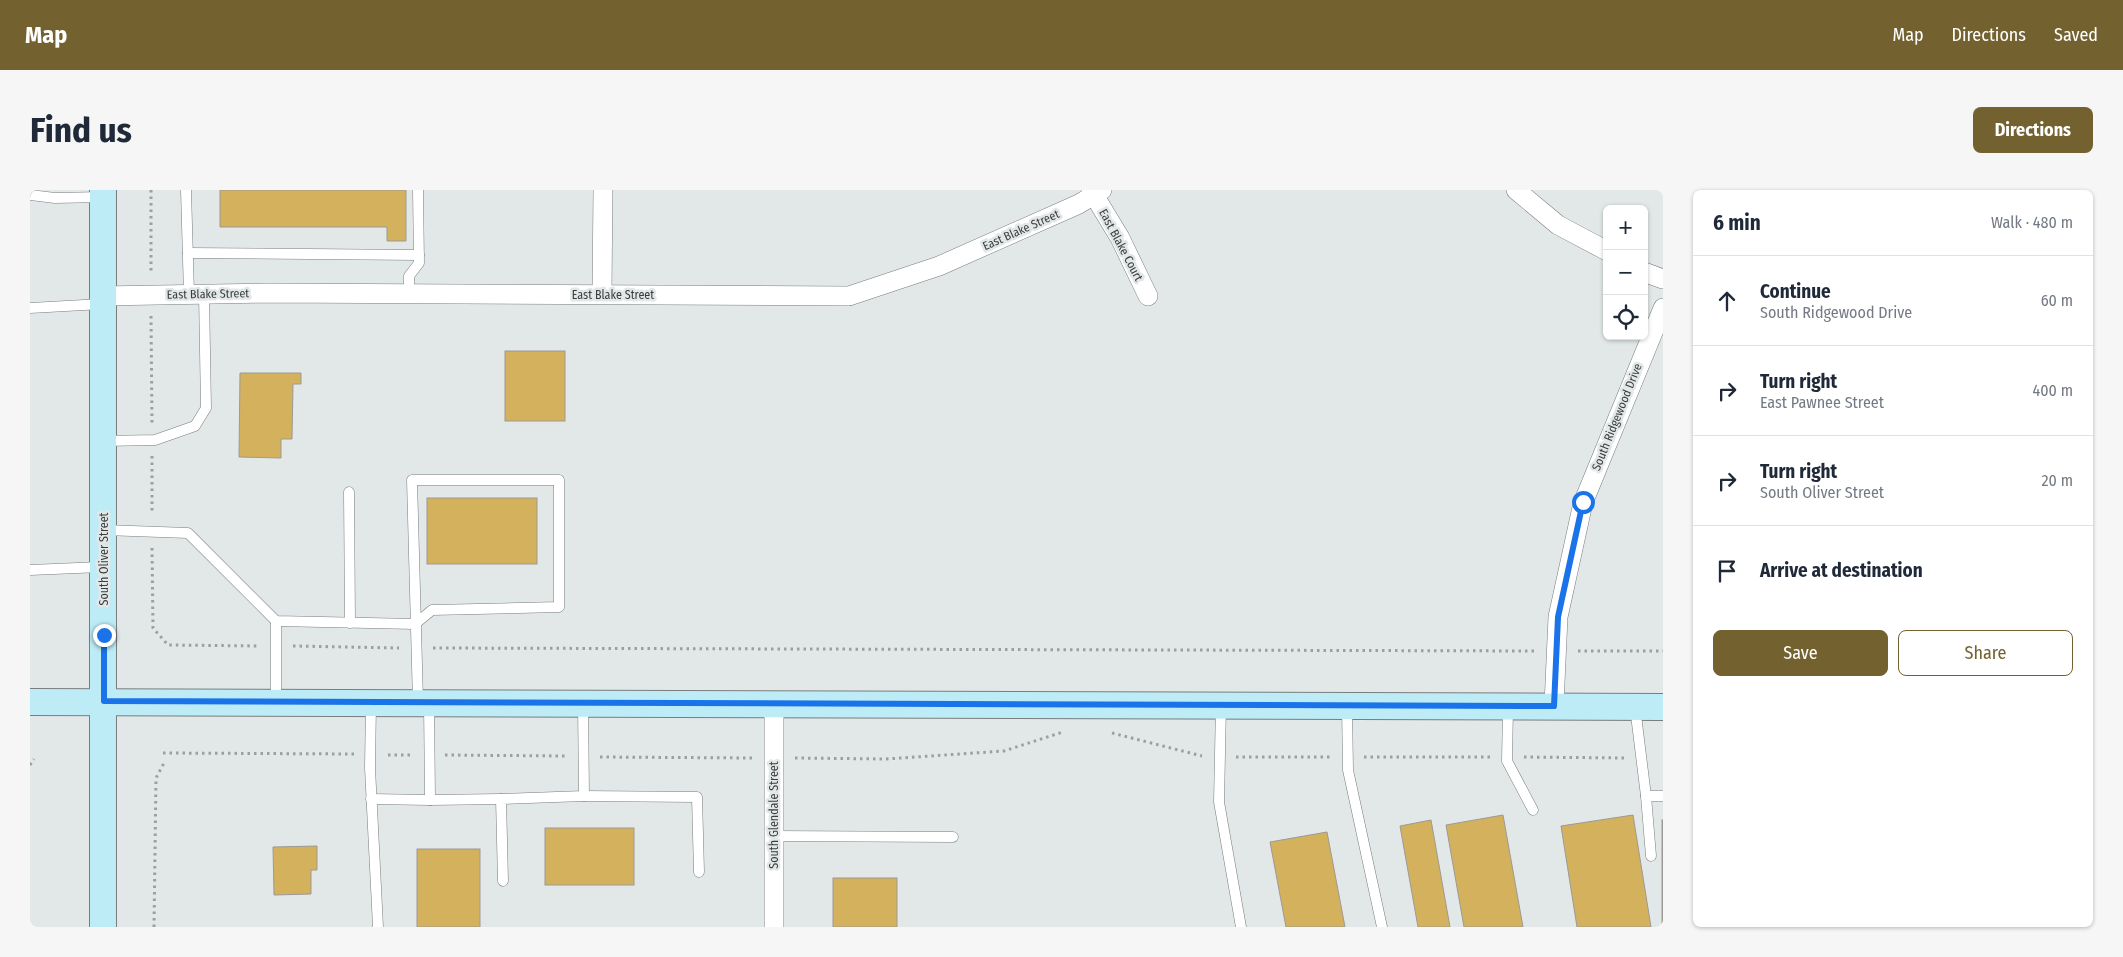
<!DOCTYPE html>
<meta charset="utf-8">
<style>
body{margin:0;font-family:"Fira Sans Condensed",sans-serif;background:#f6f6f7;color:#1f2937}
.controls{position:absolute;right:15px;top:15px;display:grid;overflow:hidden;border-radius:8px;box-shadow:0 1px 4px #0004}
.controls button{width:45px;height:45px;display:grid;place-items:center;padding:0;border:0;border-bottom:1px solid #e0e1e3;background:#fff;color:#1f2937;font:25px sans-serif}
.stop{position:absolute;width:15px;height:15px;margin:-11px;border:4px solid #1a73e8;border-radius:50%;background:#fff}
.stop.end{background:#1a73e8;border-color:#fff;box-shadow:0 1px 5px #0008}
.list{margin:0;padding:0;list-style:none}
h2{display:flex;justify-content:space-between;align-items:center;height:65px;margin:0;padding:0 20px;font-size:21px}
h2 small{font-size:16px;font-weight:400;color:#747a83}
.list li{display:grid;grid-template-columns:32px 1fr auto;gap:15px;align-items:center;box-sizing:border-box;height:90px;padding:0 20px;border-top:1px solid #e0e1e3}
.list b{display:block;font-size:19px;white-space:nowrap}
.list p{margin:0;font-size:16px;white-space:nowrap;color:#747a83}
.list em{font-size:16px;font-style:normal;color:#747a83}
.actions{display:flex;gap:10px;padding:15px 20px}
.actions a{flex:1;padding:11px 0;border:1px solid #746130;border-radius:8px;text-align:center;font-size:18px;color:#746130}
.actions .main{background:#746130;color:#fff}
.icon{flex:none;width:28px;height:28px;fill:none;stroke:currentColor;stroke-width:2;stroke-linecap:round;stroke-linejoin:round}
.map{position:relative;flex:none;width:1633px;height:737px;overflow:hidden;border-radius:8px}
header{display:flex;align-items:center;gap:30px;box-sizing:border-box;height:70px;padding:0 25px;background:#746130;color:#fff}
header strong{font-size:24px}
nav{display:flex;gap:28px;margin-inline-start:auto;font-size:18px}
.intro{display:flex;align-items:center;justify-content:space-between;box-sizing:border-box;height:120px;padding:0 30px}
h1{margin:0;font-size:35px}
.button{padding:12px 22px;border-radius:8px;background:#746130;color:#fff;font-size:18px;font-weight:700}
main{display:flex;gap:30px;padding:0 30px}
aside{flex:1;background:#fff;border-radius:8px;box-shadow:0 1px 4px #0004}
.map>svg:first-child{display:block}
.building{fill:#d3b15d;stroke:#9c9a96}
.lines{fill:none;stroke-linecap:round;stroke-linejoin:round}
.service-casing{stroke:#787d7e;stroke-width:11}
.minor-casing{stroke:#787d7e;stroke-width:20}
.secondary-casing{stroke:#787d7e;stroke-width:28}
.path{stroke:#9b9fa0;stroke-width:3;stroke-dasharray:2.5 4;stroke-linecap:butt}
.service{stroke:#fff;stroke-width:10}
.minor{stroke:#fff;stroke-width:19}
.secondary{stroke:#bdecf6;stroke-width:26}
.route{stroke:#1a73e8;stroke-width:6}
.labels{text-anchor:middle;stroke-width:5;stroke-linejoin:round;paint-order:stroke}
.street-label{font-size:12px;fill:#3a3c3d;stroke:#e2e7e8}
</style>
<header>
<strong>Map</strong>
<nav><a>Map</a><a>Directions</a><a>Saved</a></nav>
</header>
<div class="intro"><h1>Find us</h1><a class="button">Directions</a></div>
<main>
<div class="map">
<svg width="1633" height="737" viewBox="0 0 1633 737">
<rect width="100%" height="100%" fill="#e2e7e8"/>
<g class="building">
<polygon points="190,0 376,0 376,51 357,51 357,37 190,37"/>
<rect x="475" y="161" width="60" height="70"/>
<polygon points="210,183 271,183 271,194 263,194 262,249 251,249 251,268 209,267"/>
<rect x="397" y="308" width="110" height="66"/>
<polygon points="1473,625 1493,737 1434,737 1416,635"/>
<polygon points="1603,625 1621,737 1547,737 1531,636"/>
<polygon points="1401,630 1420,737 1388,737 1370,636"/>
<rect x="1632" y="630" width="1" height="107"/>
<rect x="515" y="638" width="89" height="57"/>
<polygon points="1297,642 1315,737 1256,737 1240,652"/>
<polygon points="287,656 287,680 281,680 281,704 244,705 243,657"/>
<rect x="387" y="659" width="63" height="78"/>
<rect x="803" y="688" width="64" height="49"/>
</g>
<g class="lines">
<defs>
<g id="service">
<polyline points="156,0 159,104"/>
<polyline points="0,5 25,8 73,7"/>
<polyline points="158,63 389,65"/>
<polyline points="379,104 379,86 389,73 388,0"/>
<polyline points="0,118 72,114"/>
<polyline points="73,251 125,250 165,236 176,218 174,104"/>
<polyline points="319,302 320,433"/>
<polyline points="74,340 158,343 246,431 385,434 402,420 529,417 529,290 382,290 388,512"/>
<polyline points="0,380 71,377"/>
<polyline points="246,431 246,512"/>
<polyline points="341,513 340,578 348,737"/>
<polyline points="1191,515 1189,612 1211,737"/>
<polyline points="1317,517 1318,580 1352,737"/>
<polyline points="1605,517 1616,606 1633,606"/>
<polyline points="1478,518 1477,571 1503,620"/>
<polyline points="554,606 667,607 669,682"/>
<polyline points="1616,606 1621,666"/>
<polyline points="341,609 400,610 399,513"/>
<polyline points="400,610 471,609"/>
<polyline points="744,646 923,647"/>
<polyline points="473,691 471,609 554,606 553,514"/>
</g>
<g id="minor">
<polyline points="1061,0 1090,48 1118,106"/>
<polyline points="1486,0 1528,35 1577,61"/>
<polyline points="1614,82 1633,89"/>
<polyline points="572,104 573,0"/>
<polyline points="73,106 238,103 819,106 909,76 1049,14 1072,0"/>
<polyline points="1524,515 1528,427 1553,313 1633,118"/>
<polyline points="744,737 744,513"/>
</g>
<g id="secondary">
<polyline points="73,0 73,737"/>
<polyline points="0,512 1633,517"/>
</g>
</defs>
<use href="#service" class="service-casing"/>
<use href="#minor" class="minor-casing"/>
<use href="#secondary" class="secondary-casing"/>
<g class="path">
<polyline points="121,0 121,84"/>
<polyline points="121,126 122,234"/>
<polyline points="122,266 122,324"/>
<polyline points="122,358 123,438 138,455 229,456"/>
<polyline points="263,456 369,458"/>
<polyline points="403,458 1506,461"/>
<polyline points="1548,461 1633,461"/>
<polyline points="1082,543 1172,566"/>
<polyline points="133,563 324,564"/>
<polyline points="358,565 384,565"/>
<polyline points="415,565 536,566"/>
<polyline points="570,567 724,568"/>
<polyline points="1206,567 1302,567"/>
<polyline points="1334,567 1460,567"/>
<polyline points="1494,567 1595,568"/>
<polyline points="765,568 856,569 974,561 1033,542"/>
<polyline points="0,575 4,569"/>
<polyline points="124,737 126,588 134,573"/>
</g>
<use href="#service" class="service"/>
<use href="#minor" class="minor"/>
<use href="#secondary" class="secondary"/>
</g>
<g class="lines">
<polyline class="route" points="74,445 74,511 1524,516 1528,427 1553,312"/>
</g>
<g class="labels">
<g class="street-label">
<text transform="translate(991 40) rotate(-24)" y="4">East Blake Street</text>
<text transform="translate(1091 55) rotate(62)" y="4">East Blake Court</text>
<text transform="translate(178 104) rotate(-1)" y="4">East Blake Street</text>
<text x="583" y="109">East Blake Street</text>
<text transform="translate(1587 227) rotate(-68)" y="4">South Ridgewood Drive</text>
<text transform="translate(74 369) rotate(-90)" y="4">South Oliver Street</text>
<text transform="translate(744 625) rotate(-90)" y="4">South Glendale Street</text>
</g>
</g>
</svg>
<div class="controls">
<button>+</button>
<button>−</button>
<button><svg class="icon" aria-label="locate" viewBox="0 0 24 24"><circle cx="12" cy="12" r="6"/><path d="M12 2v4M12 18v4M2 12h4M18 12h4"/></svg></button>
</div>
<div class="stop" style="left:1553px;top:312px"></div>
<div class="stop end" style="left:74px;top:445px"></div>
</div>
<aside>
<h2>6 min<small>Walk · 480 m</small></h2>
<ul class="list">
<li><svg class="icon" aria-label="ahead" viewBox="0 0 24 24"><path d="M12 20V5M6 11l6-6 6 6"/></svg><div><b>Continue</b><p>South Ridgewood Drive</p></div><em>60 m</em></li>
<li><svg class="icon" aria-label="right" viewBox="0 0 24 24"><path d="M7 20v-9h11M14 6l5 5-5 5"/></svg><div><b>Turn right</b><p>East Pawnee Street</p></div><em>400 m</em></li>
<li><svg class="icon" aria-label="right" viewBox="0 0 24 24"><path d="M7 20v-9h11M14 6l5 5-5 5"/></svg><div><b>Turn right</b><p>South Oliver Street</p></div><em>20 m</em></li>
<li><svg class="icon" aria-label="arrive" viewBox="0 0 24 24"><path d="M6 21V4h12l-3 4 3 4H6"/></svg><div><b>Arrive at destination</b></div></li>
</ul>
<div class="actions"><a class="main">Save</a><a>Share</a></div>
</aside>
</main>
